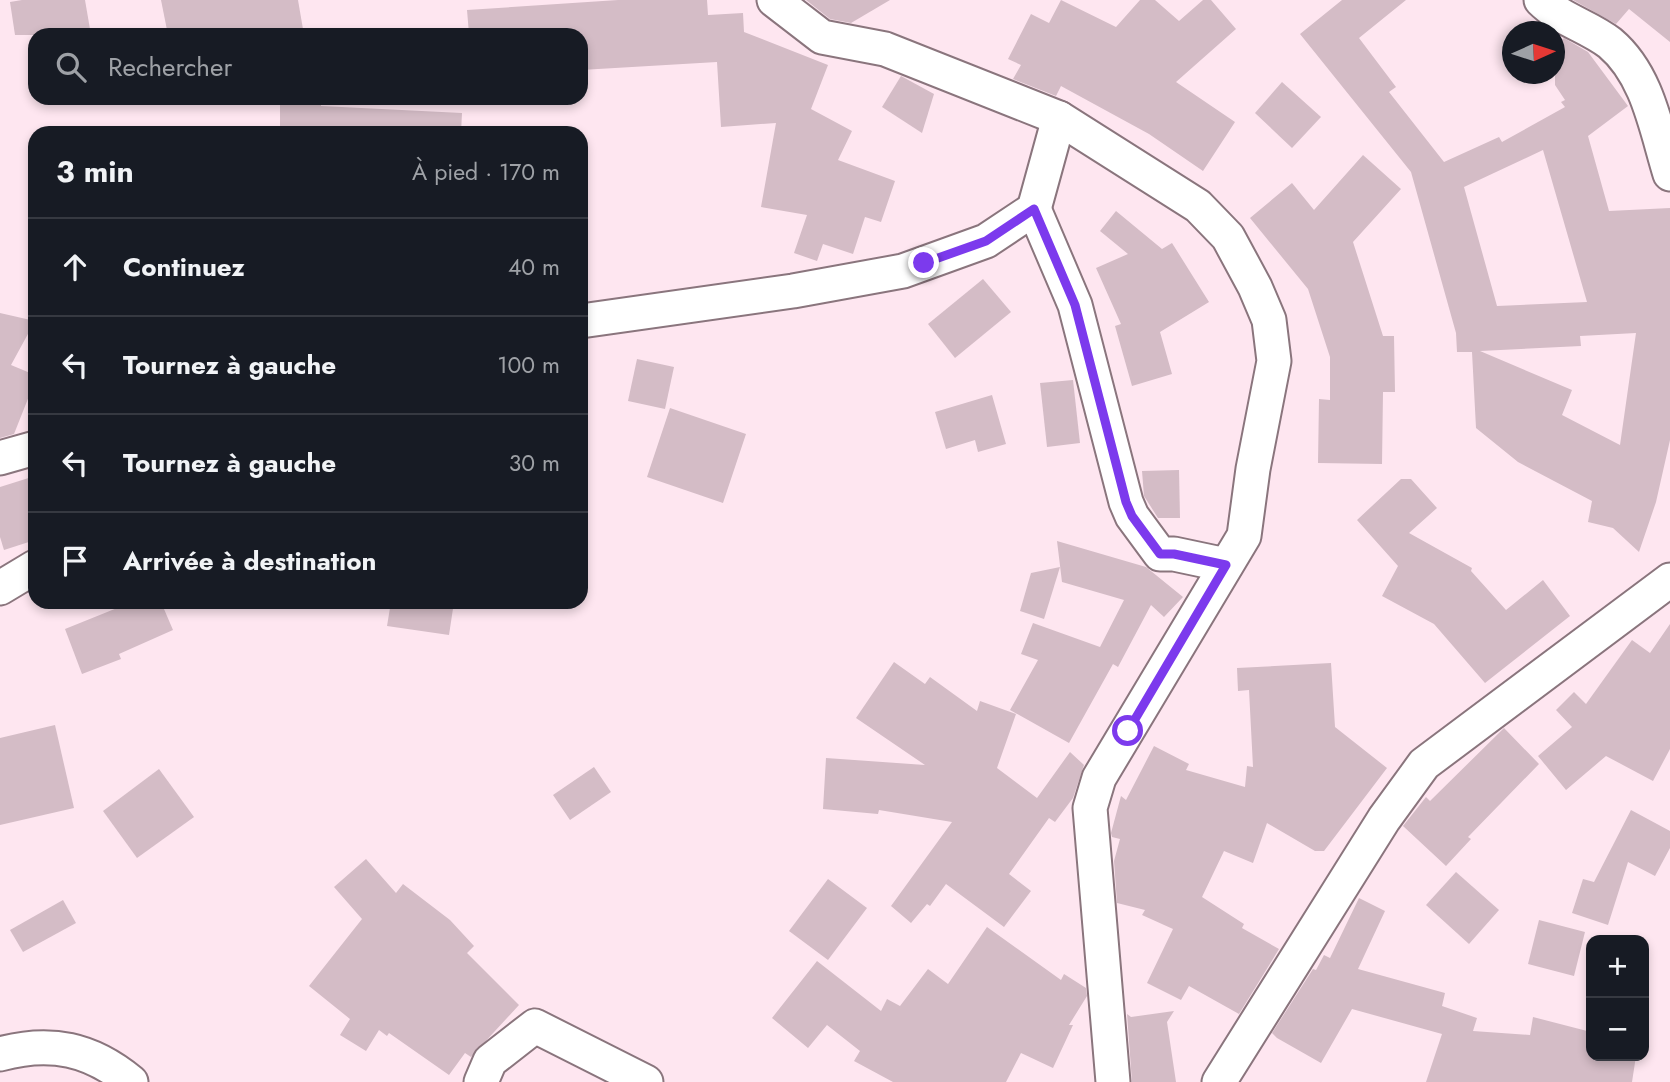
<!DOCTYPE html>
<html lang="fr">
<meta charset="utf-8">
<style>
body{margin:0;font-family:Jost,sans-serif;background:#242831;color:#f1f3f6}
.controls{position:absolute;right:21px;bottom:21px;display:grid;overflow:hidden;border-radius:14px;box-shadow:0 4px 10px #0003}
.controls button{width:63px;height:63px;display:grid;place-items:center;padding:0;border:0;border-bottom:2px solid #363941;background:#171b24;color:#f1f3f6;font:35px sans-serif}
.compass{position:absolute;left:1502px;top:21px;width:63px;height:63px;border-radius:50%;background:#171b24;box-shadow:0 4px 10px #0003;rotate:87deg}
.stop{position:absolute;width:21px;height:21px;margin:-16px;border:5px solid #7c3aed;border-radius:50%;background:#fff}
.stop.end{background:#7c3aed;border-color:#fff;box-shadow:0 2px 7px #0008}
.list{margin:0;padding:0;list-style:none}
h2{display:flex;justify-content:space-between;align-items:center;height:91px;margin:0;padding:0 28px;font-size:30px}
h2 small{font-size:23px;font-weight:400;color:#9ea1a6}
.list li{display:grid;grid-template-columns:46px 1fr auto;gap:21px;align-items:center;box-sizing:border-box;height:98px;padding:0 28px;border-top:2px solid #363941}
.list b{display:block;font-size:26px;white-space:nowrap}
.list em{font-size:23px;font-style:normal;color:#9ea1a6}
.icon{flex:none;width:38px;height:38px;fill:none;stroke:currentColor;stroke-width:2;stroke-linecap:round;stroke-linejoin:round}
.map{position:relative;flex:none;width:1670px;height:1082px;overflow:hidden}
.search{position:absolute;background:#171b24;box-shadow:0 4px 10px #0003;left:28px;top:28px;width:560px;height:77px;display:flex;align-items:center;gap:18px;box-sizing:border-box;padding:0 24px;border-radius:21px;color:#9ea1a6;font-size:26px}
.panel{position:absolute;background:#171b24;box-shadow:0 4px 10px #0003;left:28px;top:126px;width:560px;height:483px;border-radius:21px}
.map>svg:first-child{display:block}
.building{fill:#d4bcc6;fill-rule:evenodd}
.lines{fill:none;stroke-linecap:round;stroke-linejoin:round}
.minor-casing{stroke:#8a757d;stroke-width:37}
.minor{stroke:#fff;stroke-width:33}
.route{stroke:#7c3aed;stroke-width:9}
</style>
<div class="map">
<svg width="1670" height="1082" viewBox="0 0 1670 1082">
<rect width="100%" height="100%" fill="#fee6f0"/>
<g class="building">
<polygon points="22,0 85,0 91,35 15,35 10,2"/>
<polygon points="161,0 298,0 304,35 168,35"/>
<polygon points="618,0 707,0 708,15 743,13 744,32 828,65 811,109 852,131 838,160 895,181 881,222 865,217 853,254 823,244 817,261 794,253 807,215 761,207 776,123 721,127 717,62 581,70 581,35 535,35 535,28 469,34 467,10"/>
<polygon points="806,0 890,0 851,23 830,19"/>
<polygon points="1061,0 1116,27 1140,0 1155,0 1179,21 1203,0 1211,0 1236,29 1176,82 1235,122 1203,171 1149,134 1061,86 1056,96 1013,79 1021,65 1008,59 1031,14 1049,23"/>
<path d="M1342,0h64l-47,38 37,49 -7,5 55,70 55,-25 3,5 63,-35 -4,-5 4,-2 -10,-15v-40l9,-7 24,14 40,54 -40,30 21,75 61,-3v232l-14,62 -17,50 -26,-24 -25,-6 4,-21 -74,-39 -42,-34 -4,-76h-15l-1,-19 -45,-161 -111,-138zM1543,150l44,152 -90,4 -33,-119zM1636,333l-16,112 -58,-30 10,-25 -92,-39 101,-5 -1,-10z"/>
<polygon points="1573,0 1670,0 1670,42 1629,9 1616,24"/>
<polygon points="901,76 934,94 922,133 882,107"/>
<polygon points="1282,82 1321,117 1292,148 1255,113"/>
<polygon points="280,98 321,98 321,106 462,113 461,133 280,130"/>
<polygon points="1363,155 1401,189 1353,242 1383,336 1394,336 1395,392 1383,392 1382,464 1318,463 1319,399 1330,400 1330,357 1308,289 1250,218 1292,183 1314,210"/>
<polygon points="1116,211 1162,249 1172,243 1209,302 1160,332 1172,374 1132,386 1115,326 1121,324 1096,268 1128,254 1100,231"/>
<polygon points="983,279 1011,312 955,358 928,324"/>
<polygon points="0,313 35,321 11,365 35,375 35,381 14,434 0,438"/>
<polygon points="637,359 674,367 665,409 628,401"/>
<polygon points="1073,380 1080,443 1047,447 1040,383"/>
<polygon points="992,395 1006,444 978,452 975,440 946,449 935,412"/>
<polygon points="670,408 746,434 723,503 647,477"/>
<polygon points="1179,470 1180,518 1158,518 1144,496 1142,471"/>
<polygon points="35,476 35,540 4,550 0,537 0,487"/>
<polygon points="1401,479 1411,479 1437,508 1409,533 1472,568 1471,571 1506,610 1543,580 1570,616 1485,683 1434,624 1382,596 1398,566 1357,520"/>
<polygon points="1057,541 1146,567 1183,597 1164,617 1151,605 1118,667 1113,664 1069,743 1010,710 1038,660 1021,654 1033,623 1100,647 1124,600 1062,582"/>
<polygon points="1060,567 1044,619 1020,611 1031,573"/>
<polygon points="132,602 161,602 173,630 119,654 121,659 82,674 65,629"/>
<polygon points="391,602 454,602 449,635 387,626"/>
<polygon points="1670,624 1670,749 1653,781 1606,756 1566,790 1538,756 1572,727 1556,710 1574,692 1586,704 1632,640 1650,653"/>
<polygon points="894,662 925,684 930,677 977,711 980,701 1016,714 997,768 1037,798 1070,752 1084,765 1073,798 1055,822 1049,818 1009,874 1031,891 1004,927 946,884 930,906 927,904 911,923 891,906 952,822 879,810 878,814 823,809 826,758 925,765 856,718"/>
<polygon points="1331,663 1335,727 1387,768 1324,851 1315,851 1267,823 1253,863 1224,851 1202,897 1244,924 1242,928 1279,949 1239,1014 1189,986 1181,1000 1147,983 1173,929 1142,915 1145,910 1117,903 1114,861 1120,839 1112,837 1111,833 1121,796 1126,800 1154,746 1189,764 1186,770 1245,787 1247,766 1253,767 1249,690 1238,691 1237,668"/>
<polygon points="55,725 74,808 0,825 0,738"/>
<polygon points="1504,728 1539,764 1468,837 1471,839 1446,866 1403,826 1426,797 1430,801"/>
<polygon points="594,767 611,792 570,820 553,795"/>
<polygon points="159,769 194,817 137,858 103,811"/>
<polygon points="1631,810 1670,831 1670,848 1655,876 1628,862 1608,925 1572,913 1583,879 1594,882"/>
<polygon points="366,859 396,893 403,884 450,920 474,946 467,953 519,1005 471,1057 465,1053 449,1075 389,1033 387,1036 379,1030 366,1051 340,1035 350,1019 309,986 362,919 334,887"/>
<polygon points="1456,872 1499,910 1469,944 1426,905"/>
<polygon points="828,879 867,908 828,960 789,931"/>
<polygon points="1359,898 1385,911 1358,969 1445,993 1442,1006 1477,1018 1473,1031 1530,1035 1533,1017 1591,1032 1591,1056 1636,1056 1632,1082 1426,1082 1442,1034 1352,1009 1321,1063 1277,1038 1272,1033 1313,969 1316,970 1324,955 1330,958"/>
<polygon points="63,900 76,923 23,952 10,930"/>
<polygon points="1539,920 1585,932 1574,976 1528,964"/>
<polygon points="987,927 1061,980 1064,974 1086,988 1087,996 1069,1025 1073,1025 1053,1068 1021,1053 1006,1082 893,1082 854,1061 860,1051 827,1025 808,1048 772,1018 817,961 881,1011 887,999 900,1006 928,969 948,984"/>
<polygon points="1174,1011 1167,1022 1176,1082 1132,1082 1127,1014 1131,1017"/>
</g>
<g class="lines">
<defs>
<g id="minor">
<polyline points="774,0 822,37 885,49 1059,118 1198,206 1228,237 1255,287 1269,320 1274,361 1253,469 1244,536 1099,778 1090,808 1113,1082"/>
<path d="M1541,0c20,20 47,26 69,43 38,32 46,86 60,131"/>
<polyline points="1034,209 1075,305 1126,502 1132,516 1160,554 1174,554 1226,565"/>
<polyline points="581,321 793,291 903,271 986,241 1034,209 1059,118"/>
<polyline points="0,458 35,448"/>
<polyline points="0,588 35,567"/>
<path d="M0,1054c51,-14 91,-5 131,28"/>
<polyline points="481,1082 490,1061 535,1026 646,1082"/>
<polyline points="1219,1082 1384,819 1424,764 1670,580"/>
</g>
</defs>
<use href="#minor" class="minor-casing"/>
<use href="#minor" class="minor"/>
</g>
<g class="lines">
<polyline class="route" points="924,263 986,241 1034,209 1075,305 1126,502 1132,516 1160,554 1174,554 1226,565 1128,731"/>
</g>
</svg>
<div class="controls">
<button>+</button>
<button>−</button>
</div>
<svg class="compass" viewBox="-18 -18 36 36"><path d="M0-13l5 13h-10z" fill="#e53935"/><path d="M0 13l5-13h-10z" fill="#9ea1a6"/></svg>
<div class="stop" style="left:1128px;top:731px"></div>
<div class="stop end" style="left:924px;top:263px"></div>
<div class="search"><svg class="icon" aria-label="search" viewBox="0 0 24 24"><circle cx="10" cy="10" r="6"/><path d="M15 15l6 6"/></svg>Rechercher</div>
<section class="panel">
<h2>3 min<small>À pied · 170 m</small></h2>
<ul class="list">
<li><svg class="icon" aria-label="ahead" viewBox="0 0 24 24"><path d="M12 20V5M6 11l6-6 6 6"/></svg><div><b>Continuez</b></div><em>40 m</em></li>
<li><svg class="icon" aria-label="left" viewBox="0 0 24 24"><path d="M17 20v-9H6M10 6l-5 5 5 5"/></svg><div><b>Tournez à gauche</b></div><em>100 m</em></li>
<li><svg class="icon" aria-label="left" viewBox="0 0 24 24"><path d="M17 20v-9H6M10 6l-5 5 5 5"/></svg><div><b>Tournez à gauche</b></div><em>30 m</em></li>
<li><svg class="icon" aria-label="arrive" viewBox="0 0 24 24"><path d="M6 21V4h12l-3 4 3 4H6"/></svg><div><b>Arrivée à destination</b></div></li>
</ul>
</section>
</div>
